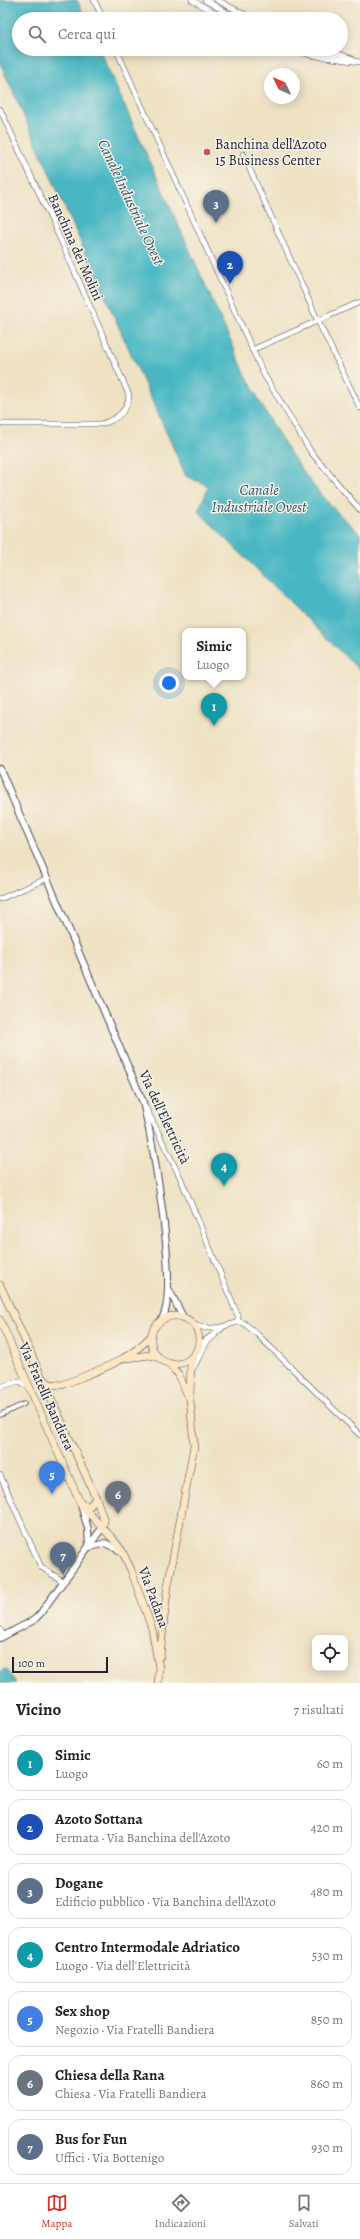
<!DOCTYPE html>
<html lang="it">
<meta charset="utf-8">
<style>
body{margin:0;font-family:Alegreya,serif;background:#f2f2f2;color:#222}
.controls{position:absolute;right:12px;bottom:12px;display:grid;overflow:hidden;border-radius:8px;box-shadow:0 2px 10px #0003}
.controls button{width:36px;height:36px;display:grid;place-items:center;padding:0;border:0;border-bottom:1px solid #e0e0e0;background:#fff;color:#222;font:20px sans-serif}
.compass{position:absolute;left:264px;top:68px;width:36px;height:36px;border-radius:50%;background:#fff;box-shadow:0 2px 10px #0003;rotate:314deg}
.scale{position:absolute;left:12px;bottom:10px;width:96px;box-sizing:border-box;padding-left:4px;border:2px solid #22223b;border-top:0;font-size:11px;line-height:14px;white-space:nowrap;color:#22223b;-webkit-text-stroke:3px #f7f3e8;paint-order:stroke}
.you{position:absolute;left:169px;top:683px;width:14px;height:14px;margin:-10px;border:3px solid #fff;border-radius:50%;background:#1a73e8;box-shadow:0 0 0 6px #1a73e833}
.badge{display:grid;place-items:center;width:26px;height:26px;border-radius:50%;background:#d93025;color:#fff;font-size:13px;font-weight:700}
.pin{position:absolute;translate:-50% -33px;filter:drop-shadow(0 1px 2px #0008)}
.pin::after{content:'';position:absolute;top:21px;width:14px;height:12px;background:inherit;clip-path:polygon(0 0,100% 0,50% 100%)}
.popup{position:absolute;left:182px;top:628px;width:64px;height:52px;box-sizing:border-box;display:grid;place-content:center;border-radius:8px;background:#fff;filter:drop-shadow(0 1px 3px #0005);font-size:13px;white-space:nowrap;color:#767676}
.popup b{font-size:15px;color:#222}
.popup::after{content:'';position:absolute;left:50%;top:100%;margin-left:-8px;border:8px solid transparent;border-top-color:#fff}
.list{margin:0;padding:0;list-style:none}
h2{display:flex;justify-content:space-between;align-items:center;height:52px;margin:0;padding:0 16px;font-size:17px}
h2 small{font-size:13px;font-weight:400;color:#767676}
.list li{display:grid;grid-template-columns:26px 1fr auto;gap:12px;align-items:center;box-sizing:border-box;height:56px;margin:0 8px 8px;padding:0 8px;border:1px solid #e0e0e0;border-radius:12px}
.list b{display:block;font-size:15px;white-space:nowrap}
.list p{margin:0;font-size:13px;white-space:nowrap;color:#767676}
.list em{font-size:13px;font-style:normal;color:#767676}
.icon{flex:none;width:22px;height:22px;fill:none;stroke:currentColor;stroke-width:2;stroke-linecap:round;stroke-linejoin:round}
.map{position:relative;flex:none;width:360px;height:1683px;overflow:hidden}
.search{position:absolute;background:#fff;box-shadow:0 2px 10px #0003;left:12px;right:12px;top:12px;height:44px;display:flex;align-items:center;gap:10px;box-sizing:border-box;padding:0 14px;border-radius:22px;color:#767676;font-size:15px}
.sheet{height:500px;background:#fff}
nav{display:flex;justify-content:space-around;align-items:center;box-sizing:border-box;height:56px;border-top:1px solid #e0e0e0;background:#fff;font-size:11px;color:#767676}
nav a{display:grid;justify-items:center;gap:2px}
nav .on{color:#d93025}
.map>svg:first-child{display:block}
.water{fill:#49b7c3;stroke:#366c7f}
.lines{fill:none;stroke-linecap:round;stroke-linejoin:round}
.pedestrian-casing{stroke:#413f4f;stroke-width:5.5}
.minor-casing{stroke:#413f4f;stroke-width:6}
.tertiary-casing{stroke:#413f4f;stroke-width:8}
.secondary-casing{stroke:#413f4f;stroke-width:8}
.pedestrian{stroke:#fff;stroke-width:4}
.minor{stroke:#fff;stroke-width:5}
.tertiary{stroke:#fff;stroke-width:6}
.secondary{stroke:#fce6c4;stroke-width:7}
.poi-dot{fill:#d1495b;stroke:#f7f3e8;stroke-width:1.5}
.labels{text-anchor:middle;stroke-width:3;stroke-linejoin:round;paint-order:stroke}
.poi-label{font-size:14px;fill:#22223b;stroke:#f7f3e8;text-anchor:start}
.street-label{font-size:14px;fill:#22223b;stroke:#f7f3e8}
.water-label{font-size:15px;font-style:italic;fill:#30566b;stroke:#f7f3e8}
</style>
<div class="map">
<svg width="360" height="1683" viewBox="0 0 360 1683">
<rect width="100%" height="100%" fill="#f7f3e8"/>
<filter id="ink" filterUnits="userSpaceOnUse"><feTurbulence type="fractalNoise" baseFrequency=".025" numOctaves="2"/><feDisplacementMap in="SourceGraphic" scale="8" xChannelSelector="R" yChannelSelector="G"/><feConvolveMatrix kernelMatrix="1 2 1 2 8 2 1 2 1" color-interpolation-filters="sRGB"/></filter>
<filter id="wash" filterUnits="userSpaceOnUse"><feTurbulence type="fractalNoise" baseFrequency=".012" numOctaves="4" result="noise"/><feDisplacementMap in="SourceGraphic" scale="16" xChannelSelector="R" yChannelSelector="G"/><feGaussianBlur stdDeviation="0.9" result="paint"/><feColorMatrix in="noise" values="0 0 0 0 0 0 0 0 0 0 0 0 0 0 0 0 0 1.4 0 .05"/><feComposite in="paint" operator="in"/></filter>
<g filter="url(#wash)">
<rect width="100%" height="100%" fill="#eee2c3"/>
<g class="water">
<path d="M0,0h77l9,19h-67v30h80l146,324c22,43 46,87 78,124 11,13 25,25 37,37v137l-162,-160 11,-25 -23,-10 -186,-413z"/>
<polygon points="6,1669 16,1683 0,1683 0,1671"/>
</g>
</g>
<g filter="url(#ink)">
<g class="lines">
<defs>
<polyline id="pedestrian" points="0,1415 24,1404"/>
<g id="minor">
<polyline points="94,0 103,19"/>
<polyline points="192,0 225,19"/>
<polyline points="205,0 238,19"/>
<polyline points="217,0 253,19"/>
<polyline points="116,49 263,373 311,452 360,510"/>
<polyline points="294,49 310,55 360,62"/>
<polyline points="310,49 336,56"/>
<polyline points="326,49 353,59"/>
<path d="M0,109l63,136 66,150c-1,16 -13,25 -28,29h-101"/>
<polyline points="243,154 318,321 360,408"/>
<polyline points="252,350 360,302"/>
<polyline points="0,899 48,878"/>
<polyline points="146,1108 180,1177 238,1316 238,1322"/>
<polyline points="238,1322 244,1323 258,1335 360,1435"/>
<path d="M194,1325c16,6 29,2 44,-3"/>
<polyline points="198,1346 222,1328"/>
<polyline points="192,1370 207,1342 215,1335"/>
<polyline points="0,1387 19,1381 29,1386"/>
<polyline points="0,1475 41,1567 64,1582"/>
<polyline points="0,1629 3,1636"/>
</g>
<g id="tertiary">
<path d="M0,769l143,333c9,38 37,186 19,217"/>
<polyline points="169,1290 183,1317"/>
<polyline points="81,1505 88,1529 89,1546"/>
<polyline points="91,1547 105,1543 121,1551"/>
<polyline points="0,1638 34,1620 40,1614 102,1528"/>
</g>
<g id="secondary">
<polyline points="0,1285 96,1498 104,1521 102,1528"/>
<circle cx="175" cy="1340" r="24"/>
<polyline points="0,1320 81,1505 113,1539 122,1551 131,1570 152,1629 159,1668 158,1683"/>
<polyline points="128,1358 149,1355 158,1357"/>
<polyline points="168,1363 179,1375 188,1396"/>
<path d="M40,1377l10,7 12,1c31,-13 66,-23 89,-49"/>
<polyline points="81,1505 90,1506 96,1498"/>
<polyline points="160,1656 167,1591 194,1446 190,1399 191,1358"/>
</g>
</defs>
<use href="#pedestrian" class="pedestrian-casing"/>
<use href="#minor" class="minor-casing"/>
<use href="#tertiary" class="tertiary-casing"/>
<use href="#secondary" class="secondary-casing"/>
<use href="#pedestrian" class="pedestrian"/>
<use href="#minor" class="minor"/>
<use href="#tertiary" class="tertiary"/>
<use href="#secondary" class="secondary"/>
</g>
</g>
<circle class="poi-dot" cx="207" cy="152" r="4"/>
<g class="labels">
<g class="poi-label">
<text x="215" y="149">Banchina dell'Azoto<tspan x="215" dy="16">15 Business Center</tspan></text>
</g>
<g class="street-label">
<text transform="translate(76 247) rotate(66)" y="5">Banchina dei Molini</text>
<text transform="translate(165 1117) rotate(65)" y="5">Via dell'Elettricità</text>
<text transform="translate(47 1396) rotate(66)" y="5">Via Fratelli Bandiera</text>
<text transform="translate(154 1597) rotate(70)" y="5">Via Padana</text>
</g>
<g class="water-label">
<text transform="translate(131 202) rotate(65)" y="5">Canale Industriale Ovest</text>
<text x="259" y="495">Canale<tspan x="259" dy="17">Industriale Ovest</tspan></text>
</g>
</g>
</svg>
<div class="controls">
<button><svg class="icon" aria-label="locate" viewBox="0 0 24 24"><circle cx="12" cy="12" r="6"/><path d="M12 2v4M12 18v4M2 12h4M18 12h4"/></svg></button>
</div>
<svg class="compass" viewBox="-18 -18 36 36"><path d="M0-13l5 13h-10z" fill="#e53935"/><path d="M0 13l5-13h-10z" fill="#767676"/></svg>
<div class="scale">100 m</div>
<div class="you"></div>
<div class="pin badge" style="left:214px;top:726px;background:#0f9aa8">1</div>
<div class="popup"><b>Simic</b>Luogo</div>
<div class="pin badge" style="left:230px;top:284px;background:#1a4fb4">2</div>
<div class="pin badge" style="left:216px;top:223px;background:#5c6f8a">3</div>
<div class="pin badge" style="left:224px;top:1186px;background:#0f9aa8">4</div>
<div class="pin badge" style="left:52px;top:1494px;background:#3f7fe0">5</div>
<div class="pin badge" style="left:118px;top:1514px;background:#6b7280">6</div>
<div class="pin badge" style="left:63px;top:1575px;background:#5c6f8a">7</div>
<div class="search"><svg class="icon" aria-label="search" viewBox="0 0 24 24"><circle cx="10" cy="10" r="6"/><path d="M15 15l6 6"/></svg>Cerca qui</div>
</div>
<section class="sheet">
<h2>Vicino<small>7 risultati</small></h2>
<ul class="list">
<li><span class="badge" style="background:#0f9aa8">1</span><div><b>Simic</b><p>Luogo</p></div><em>60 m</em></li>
<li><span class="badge" style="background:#1a4fb4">2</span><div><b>Azoto Sottana</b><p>Fermata · Via Banchina dell'Azoto</p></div><em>420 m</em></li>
<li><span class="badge" style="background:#5c6f8a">3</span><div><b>Dogane</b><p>Edificio pubblico · Via Banchina dell'Azoto</p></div><em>480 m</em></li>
<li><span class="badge" style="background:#0f9aa8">4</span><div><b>Centro Intermodale Adriatico</b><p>Luogo · Via dell'Elettricità</p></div><em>530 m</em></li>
<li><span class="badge" style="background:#3f7fe0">5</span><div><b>Sex shop</b><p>Negozio · Via Fratelli Bandiera</p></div><em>850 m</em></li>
<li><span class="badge" style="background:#6b7280">6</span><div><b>Chiesa della Rana</b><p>Chiesa · Via Fratelli Bandiera</p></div><em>860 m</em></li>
<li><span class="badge" style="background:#5c6f8a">7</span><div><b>Bus for Fun</b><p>Uffici · Via Bottenigo</p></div><em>930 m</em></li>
</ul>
</section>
<nav>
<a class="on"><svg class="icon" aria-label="map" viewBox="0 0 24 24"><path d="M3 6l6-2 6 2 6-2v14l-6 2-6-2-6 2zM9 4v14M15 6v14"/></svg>Mappa</a>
<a><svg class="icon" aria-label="directions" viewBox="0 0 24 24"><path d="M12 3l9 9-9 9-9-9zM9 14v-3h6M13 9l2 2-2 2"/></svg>Indicazioni</a>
<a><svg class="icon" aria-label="saved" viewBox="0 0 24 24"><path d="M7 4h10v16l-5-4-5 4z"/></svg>Salvati</a>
</nav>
